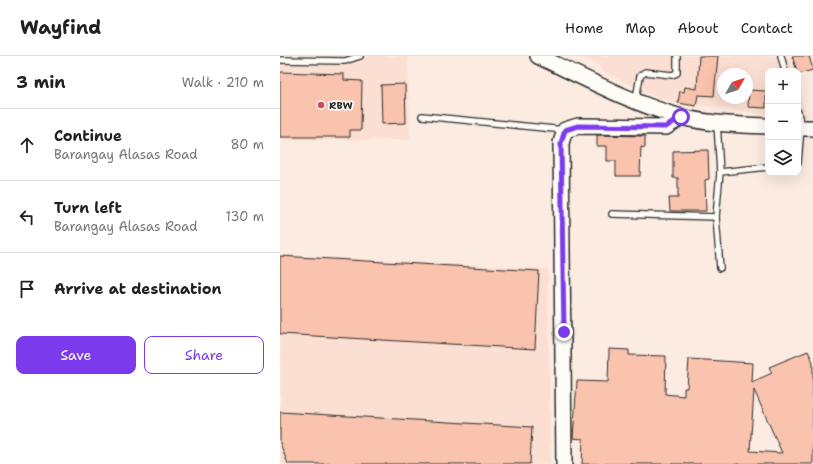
<!DOCTYPE html>
<meta charset="utf-8">
<style>
body{margin:0;font-family:"Shantell Sans",sans-serif;background:#f6f6f6;color:#202124}
.controls{position:absolute;right:12px;top:12px;display:grid;overflow:hidden;border-radius:8px;box-shadow:0 4px 16px #0002}
.controls button{width:36px;height:36px;display:grid;place-items:center;padding:0;border:0;border-bottom:1px solid #e0e0e0;background:#fff;color:#202124;font:20px sans-serif}
.compass{position:absolute;left:437px;top:12px;width:36px;height:36px;border-radius:50%;background:#fff;box-shadow:0 4px 16px #0002;rotate:51deg}
.stop{position:absolute;width:12px;height:12px;margin:-9px;border:3px solid #7c3aed;border-radius:50%;background:#fff}
.stop.end{background:#7c3aed;border-color:#fff;box-shadow:0 1px 4px #0008}
.list{margin:0;padding:0;list-style:none}
h2{display:flex;justify-content:space-between;align-items:center;height:52px;margin:0;padding:0 16px;font-size:17px}
h2 small{font-size:13px;font-weight:400;color:#757577}
.list li{display:grid;grid-template-columns:26px 1fr auto;gap:12px;align-items:center;box-sizing:border-box;height:72px;padding:0 16px;border-top:1px solid #e0e0e0}
.list b{display:block;font-size:15px;white-space:nowrap}
.list p{margin:0;font-size:13px;white-space:nowrap;color:#757577}
.list em{font-size:13px;font-style:normal;color:#757577}
.actions{display:flex;gap:8px;padding:12px 16px}
.actions a{flex:1;padding:9px 0;border:1px solid #7c3aed;border-radius:8px;text-align:center;font-size:14px;color:#7c3aed}
.actions .main{background:#7c3aed;color:#fff}
.icon{flex:none;width:22px;height:22px;fill:none;stroke:currentColor;stroke-width:2;stroke-linecap:round;stroke-linejoin:round}
.map{position:relative;flex:none;width:533px;height:408px;overflow:hidden}
header{display:flex;align-items:center;gap:24px;box-sizing:border-box;height:56px;padding:0 20px;background:#fff;border-bottom:1px solid #e0e0e0}
header strong{font-size:19px}
nav{display:flex;gap:22px;margin-inline-start:auto;font-size:14px}
main{display:flex}
aside{flex:1;background:#fff}
.map>svg:first-child{display:block}
.built{fill:#fbdfd2;fill-rule:evenodd}
.building{fill:#fac3ae;stroke:#2b2b2b;fill-rule:evenodd}
.lines{fill:none;stroke-linecap:round;stroke-linejoin:round}
.lane-casing{stroke:#2b2b2b;stroke-width:8}
.secondary-casing{stroke:#2b2b2b;stroke-width:18}
.lane{stroke:#fdfcf7;stroke-width:5.5}
.secondary{stroke:#fdfcf7;stroke-width:15}
.route{stroke:#7c3aed;stroke-width:5}
.poi-dot{fill:#d1495b;stroke:#fdfcf7;stroke-width:1.5}
.labels{text-anchor:middle;stroke-width:3.5;stroke-linejoin:round;paint-order:stroke}
.poi-label{font-size:10px;font-weight:bold;fill:#2b2b2b;stroke:#fdfcf7;text-anchor:start}
</style>
<header>
<strong>Wayfind</strong>
<nav><a>Home</a><a>Map</a><a>About</a><a>Contact</a></nav>
</header>
<main>
<aside>
<h2>3 min<small>Walk · 210 m</small></h2>
<ul class="list">
<li><svg class="icon" aria-label="ahead" viewBox="0 0 24 24"><path d="M12 20V5M6 11l6-6 6 6"/></svg><div><b>Continue</b><p>Barangay Alasas Road</p></div><em>80 m</em></li>
<li><svg class="icon" aria-label="left" viewBox="0 0 24 24"><path d="M17 20v-9H6M10 6l-5 5 5 5"/></svg><div><b>Turn left</b><p>Barangay Alasas Road</p></div><em>130 m</em></li>
<li><svg class="icon" aria-label="arrive" viewBox="0 0 24 24"><path d="M6 21V4h12l-3 4 3 4H6"/></svg><div><b>Arrive at destination</b></div></li>
</ul>
<div class="actions"><a class="main">Save</a><a>Share</a></div>
</aside>
<div class="map">
<svg width="533" height="408" viewBox="0 0 533 408">
<rect width="100%" height="100%" fill="#fcebe1"/>
<filter id="ink" filterUnits="userSpaceOnUse"><feTurbulence type="fractalNoise" baseFrequency=".025" numOctaves="2"/><feDisplacementMap in="SourceGraphic" scale="8" xChannelSelector="R" yChannelSelector="G"/><feConvolveMatrix kernelMatrix="1 2 1 2 8 2 1 2 1" color-interpolation-filters="sRGB"/></filter>
<g filter="url(#ink)">
<g class="built">
<polygon points="0,0 128,0 130,84 0,84"/>
<path d="M297,0h213l4,15h-26v44l-108,-16 -58,-28 -3,-6zM443,18h24v24h-24z"/>
<polygon points="518,29 528,65 518,63"/>
<polygon points="0,199 268,213 270,408 1,408"/>
</g>
<g class="building">
<polygon points="419,0 438,0 434,40 418,39 416,50 398,47 400,35 404,36 405,31 417,33"/>
<polygon points="512,0 529,0 533,14 518,18"/>
<polygon points="0,16 64,18 64,24 82,25 81,74 70,74 70,81 0,81"/>
<polygon points="125,28 126,67 102,68 101,29"/>
<polygon points="469,34 486,35 486,52 468,51"/>
<polygon points="317,79 365,80 365,92 361,91 360,120 336,120 336,105 327,105 327,90 317,90"/>
<polygon points="428,94 429,123 425,124 426,155 390,155 389,142 398,142 398,122 393,122 393,95"/>
<polygon points="0,200 259,215 255,293 0,278"/>
<path d="M329,293l20,1v5l37,1 -1,38 19,2v-8h3l2,-29 64,4 -1,19 20,-9 -3,-6 39,-16 5,11v102h-231l1,-25 -10,-1 4,-57 31,1zM474,334l28,63 -32,-2z"/>
<polygon points="0,356 252,371 250,408 8,408 0,387"/>
</g>
<g class="lines">
<defs>
<g id="lane">
<polyline points="501,0 505,15"/>
<polyline points="0,4 65,5 80,0"/>
<polyline points="356,43 360,20 365,16 392,19 397,17 397,0"/>
<polyline points="518,56 521,72 518,107"/>
<polyline points="142,60 285,74"/>
<polyline points="437,67 440,116 436,161 440,212"/>
<polyline points="440,116 488,111"/>
<polyline points="332,158 436,161"/>
</g>
<g id="secondary">
<path d="M258,0c47,22 93,47 143,61 28,7 58,8 87,9"/>
<polyline points="518,72 533,72"/>
<polyline points="284,408 281,87 285,74 298,70 386,71 401,61"/>
</g>
</defs>
<use href="#lane" class="lane-casing"/>
<use href="#secondary" class="secondary-casing"/>
<use href="#lane" class="lane"/>
<use href="#secondary" class="secondary"/>
</g>
</g>
<g class="lines" filter="url(#ink)">
<polyline class="route" points="284,276 281,87 285,74 298,70 386,71 401,61"/>
</g>
<circle class="poi-dot" cx="41" cy="49" r="4"/>
<g class="labels">
<g class="poi-label">
<text x="49" y="53">RBW</text>
</g>
</g>
</svg>
<div class="controls">
<button>+</button>
<button>−</button>
<button><svg class="icon" aria-label="layers" viewBox="0 0 24 24"><path d="M12 4l9 5-9 5-9-5zM3 14l9 5 9-5"/></svg></button>
</div>
<svg class="compass" viewBox="-18 -18 36 36"><path d="M0-13l5 13h-10z" fill="#e53935"/><path d="M0 13l5-13h-10z" fill="#757577"/></svg>
<div class="stop" style="left:401px;top:61px"></div>
<div class="stop end" style="left:284px;top:276px"></div>
</div>
</main>
